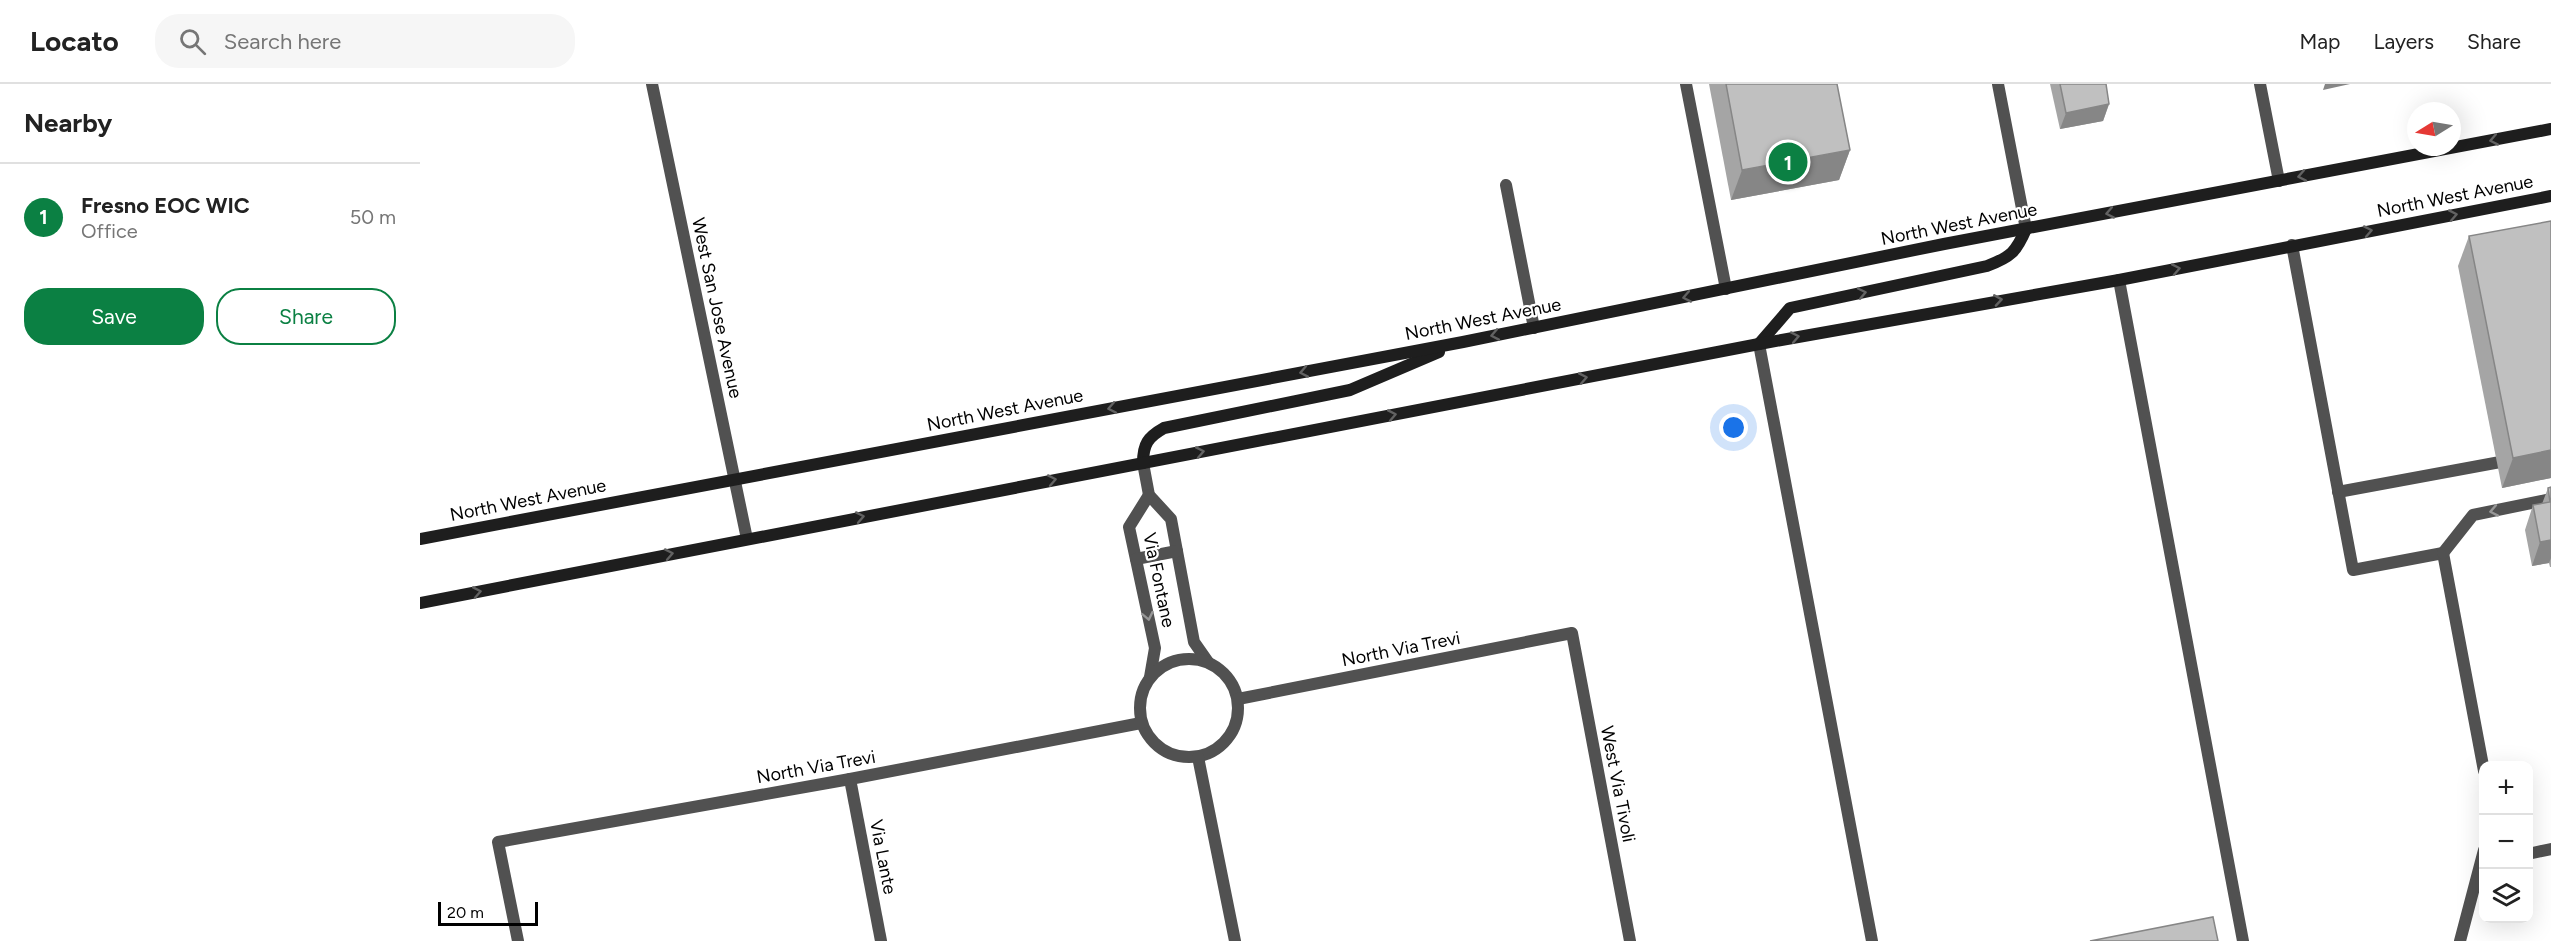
<!DOCTYPE html>
<meta charset="utf-8">
<style>
body{margin:0;font-family:Figtree,sans-serif;background:#f6f6f6;color:#222}
.controls{position:absolute;right:18px;bottom:18px;display:grid;overflow:hidden;border-radius:12px;box-shadow:0 6px 24px #0002}
.controls button{width:54px;height:54px;display:grid;place-items:center;padding:0;border:0;border-bottom:2px solid #e0e0e0;background:#fff;color:#222;font:30px sans-serif}
.compass{position:absolute;left:1987px;top:18px;width:54px;height:54px;border-radius:50%;background:#fff;box-shadow:0 6px 24px #0002;rotate:259deg}
.scale{position:absolute;left:18px;bottom:15px;width:100px;box-sizing:border-box;padding-left:6px;border:3px solid #000;border-top:0;font-size:16px;line-height:21px;white-space:nowrap;color:#000;-webkit-text-stroke:4px #fff;paint-order:stroke}
.you{position:absolute;left:1314px;top:344px;width:21px;height:21px;margin:-15px;border:4px solid #fff;border-radius:50%;background:#1a73e8;box-shadow:0 0 0 9px #1a73e833}
.badge{display:grid;place-items:center;width:39px;height:39px;border-radius:50%;background:#0b8043;color:#fff;font-size:20px;font-weight:700}
.pin{position:absolute;translate:-50% -50%;border:3px solid #fff;box-shadow:0 2px 6px #0006}
.list{margin:0;padding:0;list-style:none}
h2{display:flex;justify-content:space-between;align-items:center;height:78px;margin:0;padding:0 24px;font-size:26px}
h2 small{font-size:20px;font-weight:400;color:#767676}
.list li{display:grid;grid-template-columns:39px 1fr auto;gap:18px;align-items:center;box-sizing:border-box;height:108px;padding:0 24px;border-top:2px solid #e0e0e0}
.list b{display:block;font-size:22px;white-space:nowrap}
.list p{margin:0;font-size:20px;white-space:nowrap;color:#767676}
.list em{font-size:20px;font-style:normal;color:#767676}
.actions{display:flex;gap:12px;padding:18px 24px}
.actions a{flex:1;padding:14px 0;border:2px solid #0b8043;border-radius:24px;text-align:center;font-size:21px;color:#0b8043}
.actions .main{background:#0b8043;color:#fff}
.icon{flex:none;width:33px;height:33px;fill:none;stroke:currentColor;stroke-width:2;stroke-linecap:round;stroke-linejoin:round}
.map{position:relative;flex:none;width:2131px;height:857px;overflow:hidden}
header{display:flex;align-items:center;gap:36px;box-sizing:border-box;height:84px;padding:0 30px;background:#fff;border-bottom:2px solid #e0e0e0}
header strong{font-size:28px}
nav{display:flex;gap:33px;margin-inline-start:auto;font-size:21px}
.search{width:420px;height:54px;background:#f6f6f6;display:flex;align-items:center;gap:15px;box-sizing:border-box;padding:0 21px;border-radius:24px;color:#767676;font-size:22px}
main{display:flex}
aside{flex:1;background:#fff}
.map>svg:first-child{display:block}
.lines{fill:none;stroke-linecap:round;stroke-linejoin:round}
.lane{stroke:#515151;stroke-width:12}
.street{stroke:#515151;stroke-width:12}
.secondary{stroke:#1e1e1e;stroke-width:12}
.wall{fill:#a5a5a5}
.shaded-wall{fill:#868686}
.building{fill:#c0c0c0;stroke:#868686;stroke-width:1.5}
.oneway{stroke:#626262}
.oneway2{stroke:#979797}
.labels{text-anchor:middle;stroke-width:4.5;stroke-linejoin:round;paint-order:stroke}
.street-label{font-size:18px;fill:#000;stroke:#fff}
</style>
<header>
<strong>Locato</strong>
<div class="search"><svg class="icon" aria-label="search" viewBox="0 0 24 24"><circle cx="10" cy="10" r="6"/><path d="M15 15l6 6"/></svg>Search here</div>
<nav><a>Map</a><a>Layers</a><a>Share</a></nav>
</header>
<main>
<aside>
<h2>Nearby<small></small></h2>
<ul class="list">
<li><span class="badge">1</span><div><b>Fresno EOC WIC</b><p>Office</p></div><em>50 m</em></li>
</ul>
<div class="actions"><a class="main">Save</a><a>Share</a></div>
</aside>
<div class="map">
<svg width="2131" height="857" viewBox="0 0 2131 857">
<rect width="100%" height="100%" fill="#fff"/>
<g class="lines">
<g class="lane">
<polyline points="1266,0 1306,205"/>
<polyline points="1578,0 1606,145"/>
<polyline points="1840,0 1859,97"/>
<polyline points="1086,101 1114,244"/>
<polyline points="1872,161 1933,486 2023,469 2064,687"/>
<polyline points="1699,196 1823,857"/>
<polyline points="1339,260 1452,857"/>
<polyline points="1918,408 2091,376"/>
<polyline points="2023,469 2053,431 2131,415"/>
<polyline points="2108,770 2131,765"/>
<polyline points="2040,857 2064,766"/>
</g>
<g class="street">
<polyline points="232,0 327,455"/>
<polyline points="723,379 729,411 751,435 774,558 788,578"/>
<polyline points="729,411 709,443 735,564 730,593"/>
<polyline points="716,475 757,467"/>
<circle cx="769" cy="624" r="49"/>
<polyline points="818,615 1152,549 1210,857"/>
<polyline points="778,673 815,857"/>
<polyline points="430,695 461,857"/>
<polyline points="98,857 78,758 430,695 721,639"/>
</g>
<g class="secondary">
<path d="M1339,260l31,-36 197,-42c24,-9 29,-14 39,-37"/>
<path d="M723,379c0,-19 5,-26 21,-35l186,-38 89,-38"/>
<polyline points="0,455 1043,258 1524,160 2131,45"/>
<polyline points="0,519 1339,260 1699,196 2131,112"/>
</g>
</g>
<g class="wall">
<polygon points="1289,0 1417,0 1430,66 1419,96 1311,116"/>
<polygon points="1630,0 1686,0 1689,20 1683,37 1640,45"/>
<polygon points="2049,152 2131,394 2082,404 2038,182"/>
<polygon points="2131,403 2131,483 2130,483 2129,479 2112,482 2105,446 2113,421 2122,420 2128,404"/>
</g>
<g class="shaded-wall">
<polygon points="1905,0 1930,0 1903,6"/>
<polygon points="1689,20 1683,37 1640,45 1646,29"/>
<polygon points="1430,66 1419,96 1311,116 1322,86"/>
<polygon points="2131,366 2131,394 2082,404 2093,374"/>
<polygon points="2131,456 2131,474 2129,479 2112,482 2120,458"/>
</g>
<g class="building">
<polygon points="1306,0 1417,0 1430,66 1322,86"/>
<polygon points="1640,0 1686,0 1689,20 1646,29"/>
<polygon points="2131,137 2131,366 2093,374 2049,152"/>
<polygon points="2131,403 2131,456 2120,458 2113,421 2130,418 2128,404"/>
<polygon points="1793,833 1798,857 1670,857"/>
</g>
<defs><path id="oneway-chevron" d="M-2-3.5L2.5 0L-2 3.5" fill="none" stroke-width="1.6" stroke-linecap="round" stroke-linejoin="round" transform="scale(1.5)"/></defs>
<g class="oneway">
<use href="#oneway-chevron" transform="translate(2074 56) rotate(169)"/>
<use href="#oneway-chevron" transform="translate(1882 92) rotate(169)"/>
<use href="#oneway-chevron" transform="translate(1690 129) rotate(169)"/>
<use href="#oneway-chevron" transform="translate(2033 131) rotate(-11)"/>
<use href="#oneway-chevron" transform="translate(1948 147) rotate(-11)"/>
<use href="#oneway-chevron" transform="translate(1756 185) rotate(-11)"/>
<use href="#oneway-chevron" transform="translate(1442 209) rotate(-12)"/>
<use href="#oneway-chevron" transform="translate(1267 213) rotate(169)"/>
<use href="#oneway-chevron" transform="translate(1578 216) rotate(-9)"/>
<use href="#oneway-chevron" transform="translate(1075 251) rotate(169)"/>
<use href="#oneway-chevron" transform="translate(1375 253) rotate(-11)"/>
<use href="#oneway-chevron" transform="translate(884 288) rotate(169)"/>
<use href="#oneway-chevron" transform="translate(1163 294) rotate(-11)"/>
<use href="#oneway-chevron" transform="translate(692 324) rotate(169)"/>
<use href="#oneway-chevron" transform="translate(972 331) rotate(-11)"/>
<use href="#oneway-chevron" transform="translate(780 368) rotate(-11)"/>
<use href="#oneway-chevron" transform="translate(632 396) rotate(-11)"/>
<use href="#oneway-chevron" transform="translate(440 433) rotate(-11)"/>
<use href="#oneway-chevron" transform="translate(249 470) rotate(-11)"/>
<use href="#oneway-chevron" transform="translate(57 508) rotate(-11)"/>
</g>
<g class="oneway2">
<use href="#oneway-chevron" transform="translate(2074 427) rotate(169)"/>
<use href="#oneway-chevron" transform="translate(728 532) rotate(78)"/>
</g>
<g class="labels">
<g class="street-label">
<text transform="translate(2035 112) rotate(-11)" y="6">North West Avenue</text>
<text transform="translate(1539 140) rotate(-11)" y="6">North West Avenue</text>
<text transform="translate(297 224) rotate(78)" y="6">West San Jose Avenue</text>
<text transform="translate(1063 235) rotate(-11)" y="6">North West Avenue</text>
<text transform="translate(585 326) rotate(-11)" y="6">North West Avenue</text>
<text transform="translate(108 416) rotate(-11)" y="6">North West Avenue</text>
<text transform="translate(739 496) rotate(78)" y="6">Via Fontane</text>
<text transform="translate(981 565) rotate(-11)" y="6">North Via Trevi</text>
<text transform="translate(396 683) rotate(-10)" y="6">North Via Trevi</text>
<text transform="translate(1198 700) rotate(79)" y="6">West Via Tivoli</text>
<text transform="translate(463 773) rotate(79)" y="6">Via Lante</text>
</g>
</g>
</svg>
<div class="controls">
<button>+</button>
<button>−</button>
<button><svg class="icon" aria-label="layers" viewBox="0 0 24 24"><path d="M12 4l9 5-9 5-9-5zM3 14l9 5 9-5"/></svg></button>
</div>
<svg class="compass" viewBox="-18 -18 36 36"><path d="M0-13l5 13h-10z" fill="#e53935"/><path d="M0 13l5-13h-10z" fill="#767676"/></svg>
<div class="scale">20 m</div>
<div class="you"></div>
<div class="pin badge" style="left:1368px;top:78px">1</div>
</div>
</main>
